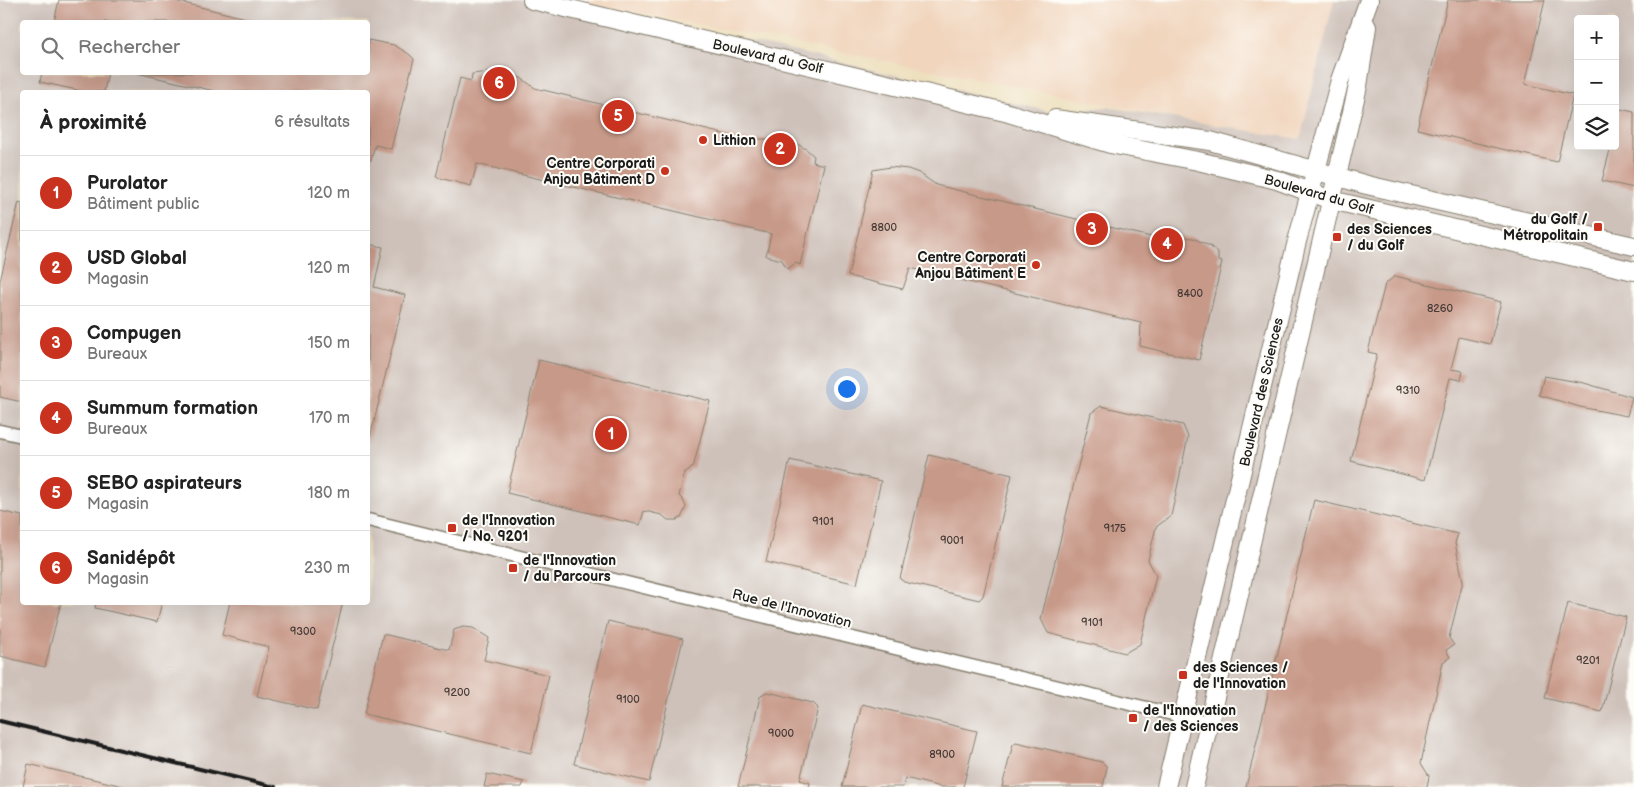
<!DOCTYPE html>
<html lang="fr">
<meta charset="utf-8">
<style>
body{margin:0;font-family:"Balsamiq Sans",sans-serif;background:#f6f6f6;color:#222}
.controls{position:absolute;right:15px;top:15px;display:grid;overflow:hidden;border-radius:5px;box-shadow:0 5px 20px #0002}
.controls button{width:45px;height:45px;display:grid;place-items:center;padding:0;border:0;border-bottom:1px solid #e0e0e0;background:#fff;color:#222;font:25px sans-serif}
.you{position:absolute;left:846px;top:388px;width:18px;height:18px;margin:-12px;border:4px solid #fff;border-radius:50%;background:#1a73e8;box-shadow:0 0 0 8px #1a73e833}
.badge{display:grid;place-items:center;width:32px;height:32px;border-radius:50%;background:#c8321e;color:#fff;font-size:16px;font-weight:700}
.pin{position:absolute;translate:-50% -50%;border:2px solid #fff;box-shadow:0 1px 5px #0006}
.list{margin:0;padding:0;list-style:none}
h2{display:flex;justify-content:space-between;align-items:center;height:65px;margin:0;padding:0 20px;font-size:21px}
h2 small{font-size:16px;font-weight:400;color:#767676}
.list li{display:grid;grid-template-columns:32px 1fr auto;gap:15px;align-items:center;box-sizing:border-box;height:75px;padding:0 20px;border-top:1px solid #e0e0e0}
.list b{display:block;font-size:19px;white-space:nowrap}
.list p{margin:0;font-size:16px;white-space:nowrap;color:#767676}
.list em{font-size:16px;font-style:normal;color:#767676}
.icon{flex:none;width:28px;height:28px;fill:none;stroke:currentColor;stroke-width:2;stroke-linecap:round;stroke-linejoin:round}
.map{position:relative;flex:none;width:1634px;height:787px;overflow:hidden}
.search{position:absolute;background:#fff;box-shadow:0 5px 20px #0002;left:20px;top:20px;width:350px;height:55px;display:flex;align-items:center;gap:12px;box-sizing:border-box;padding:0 18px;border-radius:5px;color:#767676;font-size:19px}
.panel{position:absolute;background:#fff;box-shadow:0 5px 20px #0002;left:20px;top:90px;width:350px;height:515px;border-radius:5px}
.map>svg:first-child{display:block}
.built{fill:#f1d5bd}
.industrial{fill:#cec1ba;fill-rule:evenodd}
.building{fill:#c79988}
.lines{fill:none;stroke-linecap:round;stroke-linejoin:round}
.street-casing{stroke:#857e6d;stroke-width:15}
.secondary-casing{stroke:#857e6d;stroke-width:20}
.street{stroke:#fff;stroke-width:12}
.secondary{stroke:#fff;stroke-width:18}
.rail{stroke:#1c1c1c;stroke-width:4}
.poi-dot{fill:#c8321e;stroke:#fdfcf7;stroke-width:2}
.labels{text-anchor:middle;stroke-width:4;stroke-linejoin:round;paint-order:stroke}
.number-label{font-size:11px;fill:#473b37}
.street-label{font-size:14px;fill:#1c1c1c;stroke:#fdfcf7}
.poi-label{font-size:14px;font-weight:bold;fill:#1c1c1c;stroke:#fdfcf7;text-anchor:start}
</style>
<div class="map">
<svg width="1634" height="787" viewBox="0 0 1634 787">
<rect width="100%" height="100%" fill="#fdfcf7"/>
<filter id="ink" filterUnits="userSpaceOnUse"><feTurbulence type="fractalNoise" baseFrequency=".02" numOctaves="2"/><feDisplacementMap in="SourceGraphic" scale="10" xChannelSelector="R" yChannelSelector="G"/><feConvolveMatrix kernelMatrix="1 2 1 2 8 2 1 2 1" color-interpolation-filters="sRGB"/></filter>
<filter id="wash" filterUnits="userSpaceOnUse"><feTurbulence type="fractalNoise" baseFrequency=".0096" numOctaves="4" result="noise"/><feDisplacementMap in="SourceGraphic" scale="20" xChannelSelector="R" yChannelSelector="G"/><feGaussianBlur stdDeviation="1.12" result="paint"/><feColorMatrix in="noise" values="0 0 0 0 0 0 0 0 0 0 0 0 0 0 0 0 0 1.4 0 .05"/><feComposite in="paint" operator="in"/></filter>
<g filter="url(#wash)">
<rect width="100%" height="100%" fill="#eee0be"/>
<polygon class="built" points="583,0 1334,0 1300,139 1176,118 583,2"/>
<path class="industrial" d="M0,0h583v2l469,110 55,-5 193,32 34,-139h300v787h-1634zM1578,19h37v127h-37zM22,22h346v50h-346zM22,92h346v510h-346z"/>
<g id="blocks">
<g class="building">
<polygon points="59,0 171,0 262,22 54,22"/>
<polygon points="1448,0 1545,0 1525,84 1573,95 1557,162 1417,129"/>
<polygon points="368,40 394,45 409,54 414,59 391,149 375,145 371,160 368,160 368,92 219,92 137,73 368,72"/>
<polygon points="497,71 521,78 535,88 752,141 761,139 780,139 799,145 806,149 814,156 813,162 824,165 800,265 796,263 787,269 782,260 766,256 771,234 477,164 471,186 436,177 460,78 471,81 472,74"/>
<polygon points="42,72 108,72 104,92 86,92 40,82"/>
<polygon points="1620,109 1634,112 1634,188 1602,181 1611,146 1615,146 1615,129"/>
<polygon points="890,167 908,169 919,173 936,185 1155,238 1169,236 1193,238 1210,246 1218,253 1218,261 1222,262 1199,360 1140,346 1141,323 910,268 903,289 848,276 873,170"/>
<polygon points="19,202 22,203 22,402 0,397 0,281"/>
<polygon points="368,244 383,247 374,287 405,295 368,446"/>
<polygon points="1395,276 1501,302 1490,344 1459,337 1451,369 1463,371 1461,380 1450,378 1425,480 1351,461 1377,354 1368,352 1385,284"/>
<polygon points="539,360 710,401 693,468 691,468 689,471 685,472 679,496 683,500 686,507 681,518 677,520 668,520 662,515 644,511 640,525 507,493"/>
<polygon points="1544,376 1584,383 1632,397 1627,416 1580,407 1539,395"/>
<polygon points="1101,406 1183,425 1188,437 1171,516 1156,527 1148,560 1156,575 1140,644 1125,653 1048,633 1041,619 1091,413"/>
<polygon points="929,455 1012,475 983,596 979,600 904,582 900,579"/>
<polygon points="790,460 881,481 857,584 766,562"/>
<polygon points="1314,500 1458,534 1455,543 1463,581 1449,638 1454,645 1446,650 1450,657 1443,662 1421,763 1429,776 1427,787 1246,787"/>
<polygon points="0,511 22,516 22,602 61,602 45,667 0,656"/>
<polygon points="96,602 162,602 157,622 95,608"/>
<polygon points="230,602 343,602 317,710 257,696 269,647 222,635"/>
<polygon points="1568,603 1626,617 1602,712 1545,698"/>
<polygon points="608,621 683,639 649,782 574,764"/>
<polygon points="463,627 473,628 489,638 484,660 549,675 531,753 364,714 383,634 449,650 454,630"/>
<polygon points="768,692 813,703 818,708 800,780 810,783 809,787 738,787 760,697 764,693"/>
<polygon points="862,704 977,731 963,787 941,787 905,778 903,787 842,787"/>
<polygon points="1016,742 1102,762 1107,767 1103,787 1002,787 1013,744"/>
<polygon points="28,764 123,786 123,787 23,787"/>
<polygon points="487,774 524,782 522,787 484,787"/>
</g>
</g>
</g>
<g filter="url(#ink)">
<use href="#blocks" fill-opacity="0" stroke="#857e6d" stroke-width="1"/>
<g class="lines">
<defs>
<g id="street">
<polyline points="0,431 22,436"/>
<polyline points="368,520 857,639 1210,723"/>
</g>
<g id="secondary">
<polyline points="532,0 1005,112 1110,144 1198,161 1277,180 1331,200 1634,271"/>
<polyline points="1055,119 1210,141 1367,185 1634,246"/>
<polyline points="1166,787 1296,245 1340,80 1369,0"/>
<polyline points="1194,787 1358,86 1367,27"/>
</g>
</defs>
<use href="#street" class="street-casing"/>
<use href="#secondary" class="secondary-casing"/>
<use href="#street" class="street"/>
<use href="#secondary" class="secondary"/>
<polyline class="rail" points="0,721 275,787"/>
</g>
</g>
<g class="poi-dot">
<circle cx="703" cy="140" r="5"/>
<circle cx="665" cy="171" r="5"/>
<rect x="1593" y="222" width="10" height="10" rx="2.5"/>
<rect x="1332" y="232" width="10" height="10" rx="2.5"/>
<circle cx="1036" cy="265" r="5"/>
<rect x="447" y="523" width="10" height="10" rx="2.5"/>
<rect x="508" y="563" width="10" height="10" rx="2.5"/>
<rect x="1178" y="670" width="10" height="10" rx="2.5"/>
<rect x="1128" y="713" width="10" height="10" rx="2.5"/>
</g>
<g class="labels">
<g class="number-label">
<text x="884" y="231">8800</text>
<text x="1190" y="297">8400</text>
<text x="1440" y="312">8260</text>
<text x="1408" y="394">9310</text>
<text x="823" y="525">9101</text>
<text x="1115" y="532">9175</text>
<text x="952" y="544">9001</text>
<text x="1092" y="626">9101</text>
<text x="303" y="635">9300</text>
<text x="1588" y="664">9201</text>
<text x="457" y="696">9200</text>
<text x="628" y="703">9100</text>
<text x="781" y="737">9000</text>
<text x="942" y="758">8900</text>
</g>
<g class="street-label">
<text transform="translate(768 56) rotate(13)" y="5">Boulevard du Golf</text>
<text transform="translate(1319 194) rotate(16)" y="5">Boulevard du Golf</text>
<text transform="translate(1261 392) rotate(-77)" y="5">Boulevard des Sciences</text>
<text transform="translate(792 608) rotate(14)" y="5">Rue de l'Innovation</text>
</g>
<g class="poi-label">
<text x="713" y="145">Lithion</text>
<text x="655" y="168" text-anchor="end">Centre Corporati<tspan x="655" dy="16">Anjou Bâtiment D</tspan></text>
<text x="1588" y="224" text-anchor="end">du Golf /<tspan x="1588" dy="16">Métropolitain</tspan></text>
<text x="1347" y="234">des Sciences<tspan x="1347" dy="16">/ du Golf</tspan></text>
<text x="1026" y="262" text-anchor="end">Centre Corporati<tspan x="1026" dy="16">Anjou Bâtiment E</tspan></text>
<text x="462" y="525">de l'Innovation<tspan x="462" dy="16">/ No. 9201</tspan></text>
<text x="523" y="565">de l'Innovation<tspan x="523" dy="16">/ du Parcours</tspan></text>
<text x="1193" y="672">des Sciences /<tspan x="1193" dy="16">de l'Innovation</tspan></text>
<text x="1143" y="715">de l'Innovation<tspan x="1143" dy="16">/ des Sciences</tspan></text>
</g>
</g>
</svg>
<div class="controls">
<button>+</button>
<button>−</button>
<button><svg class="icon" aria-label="layers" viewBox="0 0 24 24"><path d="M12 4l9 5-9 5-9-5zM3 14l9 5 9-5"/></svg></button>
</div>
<div class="you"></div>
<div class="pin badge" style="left:611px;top:434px">1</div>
<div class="pin badge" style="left:780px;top:149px">2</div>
<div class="pin badge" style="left:1092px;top:229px">3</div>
<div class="pin badge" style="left:1167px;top:244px">4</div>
<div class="pin badge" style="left:618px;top:116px">5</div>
<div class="pin badge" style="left:499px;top:83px">6</div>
<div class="search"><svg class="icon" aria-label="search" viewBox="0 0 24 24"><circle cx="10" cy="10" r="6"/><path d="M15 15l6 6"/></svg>Rechercher</div>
<section class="panel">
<h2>À proximité<small>6 résultats</small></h2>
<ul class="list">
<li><span class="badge">1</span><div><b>Purolator</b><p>Bâtiment public</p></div><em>120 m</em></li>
<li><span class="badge">2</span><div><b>USD Global</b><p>Magasin</p></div><em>120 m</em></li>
<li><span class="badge">3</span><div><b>Compugen</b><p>Bureaux</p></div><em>150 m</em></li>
<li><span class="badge">4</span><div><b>Summum formation</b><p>Bureaux</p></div><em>170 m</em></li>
<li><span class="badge">5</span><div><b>SEBO aspirateurs</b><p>Magasin</p></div><em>180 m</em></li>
<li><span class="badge">6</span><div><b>Sanidépôt</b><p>Magasin</p></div><em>230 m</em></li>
</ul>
</section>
</div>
